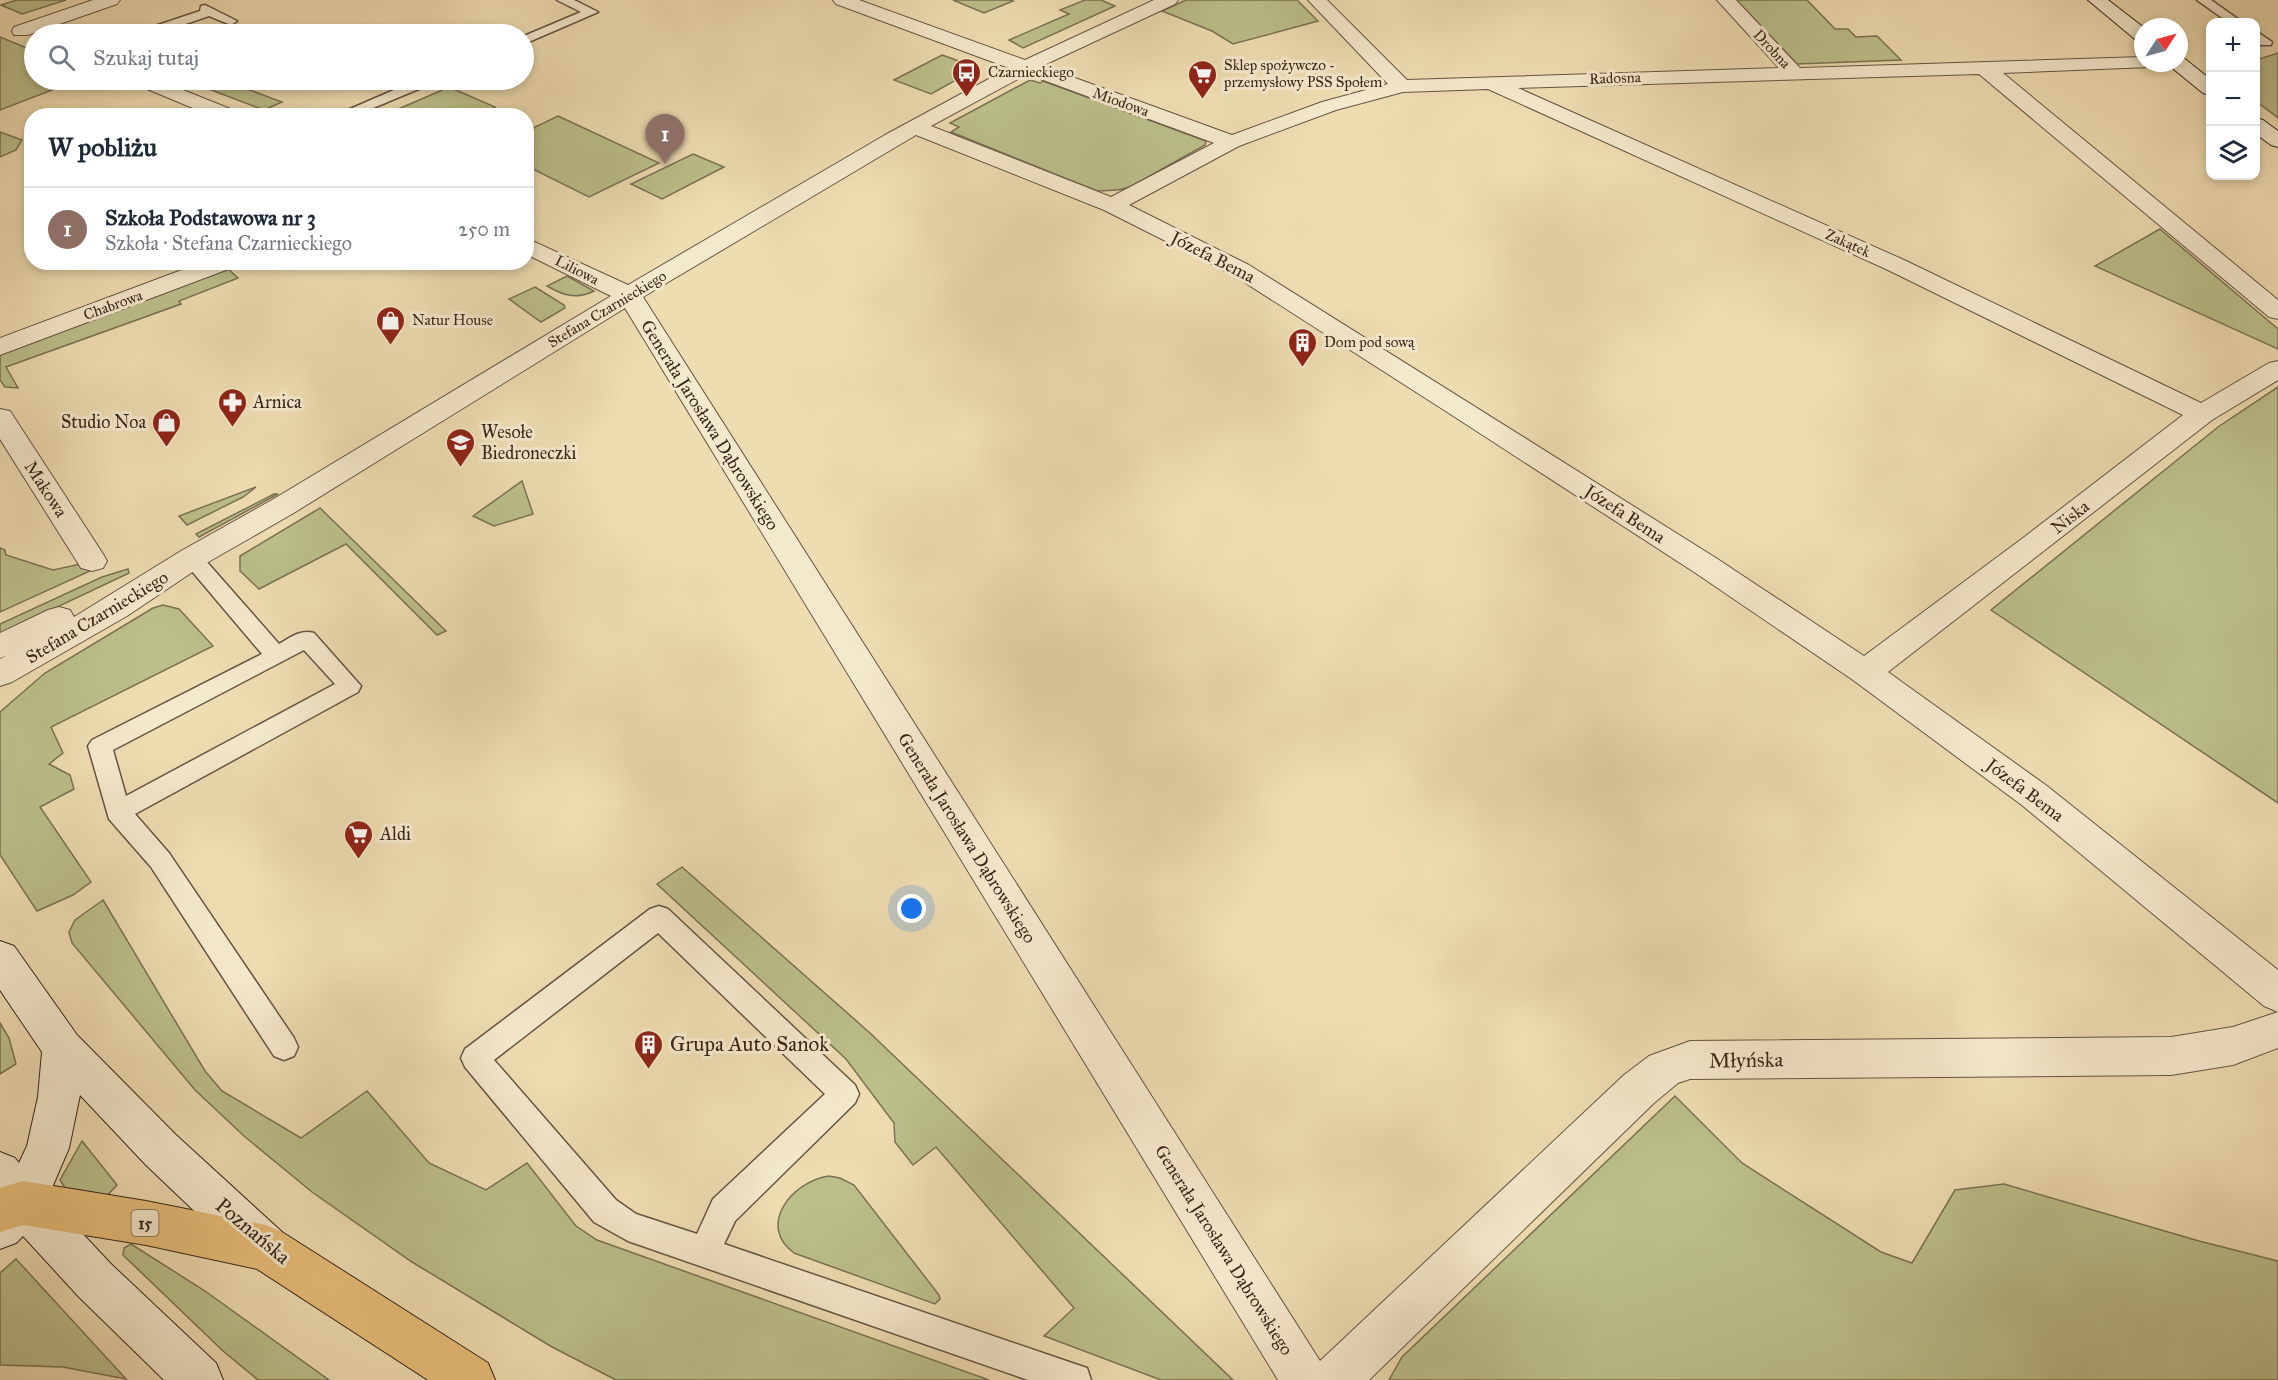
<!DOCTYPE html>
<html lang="pl">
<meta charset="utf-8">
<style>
body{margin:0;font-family:"IM FELL Great Primer",serif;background:#f2f2f3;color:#1f2937}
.controls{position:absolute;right:18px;top:18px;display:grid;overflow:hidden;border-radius:12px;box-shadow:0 3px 9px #0003}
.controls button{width:54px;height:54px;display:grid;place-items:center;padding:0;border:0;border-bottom:2px solid #e0e1e3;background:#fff;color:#1f2937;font:30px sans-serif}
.compass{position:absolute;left:2134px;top:18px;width:54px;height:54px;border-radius:50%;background:#fff;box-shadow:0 3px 9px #0003;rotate:54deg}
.you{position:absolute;left:912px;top:909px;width:21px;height:21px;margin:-15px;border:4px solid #fff;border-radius:50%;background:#1a73e8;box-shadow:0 0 0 9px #1a73e833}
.badge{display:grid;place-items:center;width:39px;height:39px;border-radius:50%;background:#0b8043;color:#fff;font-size:20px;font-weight:700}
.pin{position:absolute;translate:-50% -50px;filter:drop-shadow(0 2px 3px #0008)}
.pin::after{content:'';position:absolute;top:32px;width:21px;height:18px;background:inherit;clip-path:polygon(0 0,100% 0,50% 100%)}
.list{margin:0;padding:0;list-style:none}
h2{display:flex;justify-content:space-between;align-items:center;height:78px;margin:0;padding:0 24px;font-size:26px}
h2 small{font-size:20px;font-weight:400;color:#747a83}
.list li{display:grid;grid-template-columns:39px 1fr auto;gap:18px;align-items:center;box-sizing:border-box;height:84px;padding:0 24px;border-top:2px solid #e0e1e3}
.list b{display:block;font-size:22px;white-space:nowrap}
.list p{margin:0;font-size:20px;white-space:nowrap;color:#747a83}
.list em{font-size:20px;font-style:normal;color:#747a83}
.icon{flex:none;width:33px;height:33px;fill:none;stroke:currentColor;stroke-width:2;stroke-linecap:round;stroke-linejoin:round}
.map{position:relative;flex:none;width:2278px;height:1380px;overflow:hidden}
.search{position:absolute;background:#fff;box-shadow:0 3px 9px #0003;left:24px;top:24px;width:510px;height:66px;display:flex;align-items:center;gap:15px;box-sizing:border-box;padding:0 21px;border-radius:33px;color:#747a83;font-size:22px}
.panel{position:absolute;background:#fff;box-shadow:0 3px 9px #0003;left:24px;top:108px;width:510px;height:162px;border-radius:24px}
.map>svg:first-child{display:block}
.green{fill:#bbc08b;stroke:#7a7353;stroke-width:1.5}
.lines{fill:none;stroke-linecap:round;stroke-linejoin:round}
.lane-casing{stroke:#665441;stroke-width:3}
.street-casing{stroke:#665441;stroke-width:2}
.secondary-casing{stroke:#38261b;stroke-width:2}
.primary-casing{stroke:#38261b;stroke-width:2}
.lane{fill:#f5e9cd;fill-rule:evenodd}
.street{fill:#f5e9cd;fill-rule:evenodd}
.secondary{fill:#f5e9cd;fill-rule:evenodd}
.primary{fill:#e8be79;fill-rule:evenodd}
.labels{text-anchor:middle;stroke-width:6;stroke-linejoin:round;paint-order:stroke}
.far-street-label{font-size:15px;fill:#38261b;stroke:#f5e9cd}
.far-poi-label{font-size:15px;fill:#38261b;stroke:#f5e9cd;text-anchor:start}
.shield{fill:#f5e9cd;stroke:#716050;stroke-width:1.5}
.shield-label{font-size:16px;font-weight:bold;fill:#38261b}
.street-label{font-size:18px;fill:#38261b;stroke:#f5e9cd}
.poi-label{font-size:18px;fill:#38261b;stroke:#f5e9cd;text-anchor:start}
.near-poi-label{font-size:21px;fill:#38261b;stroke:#f5e9cd;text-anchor:start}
.near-street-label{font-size:21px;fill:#38261b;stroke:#f5e9cd}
</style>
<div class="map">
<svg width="2278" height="1380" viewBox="0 0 2278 1380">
<rect width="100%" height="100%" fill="#efddb2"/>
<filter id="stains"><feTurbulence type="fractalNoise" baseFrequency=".00333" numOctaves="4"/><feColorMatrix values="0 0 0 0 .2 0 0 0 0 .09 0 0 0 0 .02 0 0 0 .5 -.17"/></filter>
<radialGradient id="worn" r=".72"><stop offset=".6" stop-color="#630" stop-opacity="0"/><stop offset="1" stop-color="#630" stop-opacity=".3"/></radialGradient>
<g class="green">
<polygon points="17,0 66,0 22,14 1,5"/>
<polygon points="953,0 1010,0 1013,1 984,13"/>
<polygon points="1085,0 1101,0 1115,6 1023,48 1009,40 1069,14 1060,10"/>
<polygon points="1186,0 1297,0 1318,21 1233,44 1212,31 1162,11"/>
<polygon points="1736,0 1807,0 1835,29 1848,29 1856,37 1877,36 1901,60 1797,64"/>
<polygon points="0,37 34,51 34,80 78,80 0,110"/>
<polygon points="2278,53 2278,118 2256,101 2256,60"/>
<polygon points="942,55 978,68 931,94 894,80"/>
<polygon points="185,80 223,80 282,102 264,110"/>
<polygon points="1030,80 1040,83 1043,81 1206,141 1205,145 1130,187 1118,190 1097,191 951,132 959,127 950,123"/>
<polygon points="449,87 495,107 477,116 410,115 396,110"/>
<polygon points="558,116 659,163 589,197 527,166 527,131"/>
<polygon points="0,132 22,140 16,150 0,157"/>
<polygon points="693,154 724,167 662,199 631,184"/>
<polygon points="2160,229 2278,329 2278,349 2095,266"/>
<polygon points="226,267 238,278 179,301 181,304 6,367 18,388 5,387 0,380 0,353"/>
<path d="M567,276l27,15c-17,9 -32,4 -47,-5z"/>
<polygon points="535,287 564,305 565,308 541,322 509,299"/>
<polygon points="2278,387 2278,803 1991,610 2218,427"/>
<polygon points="522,481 533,514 494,526 473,516"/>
<polygon points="256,487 243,497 187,525 179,516"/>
<polygon points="274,494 278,494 199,537 196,534"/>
<polygon points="320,508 446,631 437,635 346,544 259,589 240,571 240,556"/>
<polygon points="0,548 5,550 6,555 53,570 85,563 90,571 0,612"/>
<polygon points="128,569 129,573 0,634 0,624 102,577"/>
<polygon points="163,605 179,609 213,646 51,727 63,753 49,764 70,775 74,789 40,807 91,882 73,895 37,911 0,855 0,712 45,673 153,608"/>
<polygon points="682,867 870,1033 1233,1380 1161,1380 1044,1336 1074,1308 936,1147 913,1165 895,1142 894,1123 846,1059 657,884"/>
<polygon points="103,900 205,1071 222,1091 301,1138 367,1091 429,1163 486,1190 527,1163 576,1226 597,1240 989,1380 616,1380 552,1347 412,1262 312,1192 244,1136 195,1090 72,943 69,932 75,920"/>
<polygon points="0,1023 9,1038 16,1064 0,1074"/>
<polygon points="1675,1096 1742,1163 1881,1252 1912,1263 1955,1190 2004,1184 2199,1241 2278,1261 2278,1380 1389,1380 1402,1357"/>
<polygon points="82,1141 117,1185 106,1197 69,1194 60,1180"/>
<path d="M829,1176l11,2 14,7 85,110 1,4 -5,5 -141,-51c-38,-28 -1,-72 35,-77z"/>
<polygon points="131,1244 205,1291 329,1380 258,1380 223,1351 123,1255 124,1248"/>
<polygon points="16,1259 126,1379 63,1367 0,1365 0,1273"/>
</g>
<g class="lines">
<defs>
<g id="lane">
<polygon points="557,0 574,0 598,12 524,44 524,36 581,12"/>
<polygon points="2197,0 2211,0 2242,22 2228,22"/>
<polygon points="205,5 237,21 231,25 209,16 156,34 139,34 140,31 200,11 201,6"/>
<polygon points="2256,31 2272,42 2271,45 2261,45 2256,41"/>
<polygon points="417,80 435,80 433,83 354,116 334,116"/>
<path d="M192,551l7,2 80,91c11,-6 21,-15 35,-11l47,53 -3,6 -223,122 34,39 125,185 4,9 -4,9 -10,4 -10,-4 -123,-189 -42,-48 -21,-73 4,-6 170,-86 -77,-91 -3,-5 3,-5zM304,650l31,34 -209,112 -13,-46z"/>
<path d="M659,906l9,3 187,176 4,9 -4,9 -120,118 -11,23 351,120 12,4 4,12h-63l-400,-139 -34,-19 -129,-155 -4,-9 4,-9 185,-140zM658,933l167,161 -112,105 -16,35 -61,-20 -20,-14 -122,-140z"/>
</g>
<g id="street">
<polygon points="93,0 120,0 117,4 28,35 14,35 12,31 14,27"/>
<path d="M833,0h26l166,60 129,-60h24l-3,4 -133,62 190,69 90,-33 66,-18 -80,-84h19l80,80 372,-12 -62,-68h19l64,68 343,-11v6h10l-3,4 -147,6 275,227v19l-9,-2 -290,-243 -461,14 386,172 297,143 68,-40 9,-2v19l-66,40 -324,252 159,114 231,184v42l-14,-6 -241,-200 -170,-126 -159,-108 -250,-162 -211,-135 -129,-65 -188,-75 -273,162 677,1064 304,-286 25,-19 41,-15 481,-4 62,-10 45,-15v36l-45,17 -62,10 -481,4 -12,4 -24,20 -285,277h-91l-653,-1072 -333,206 -89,51 -76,51 -115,66 -12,4v-27l6,-3 -6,2v-25l48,-23 11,-3 11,3 4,7 107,-66 91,-51 339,-204 -85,-42v-16l102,47 257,-150 124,-67 -173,-64zM1027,74l187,69 -103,54 -180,-71zM1488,89l400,181 295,145 -160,123 -159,118 -148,-98 -467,-293 -120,-60 110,-59 97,-36 67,-18z"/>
<polygon points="132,80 158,80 238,112 241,116 212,116 135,84"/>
<polygon points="203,262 238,262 234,267 0,355 0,338"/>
<polygon points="0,409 10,411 103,554 107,561 103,568 92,571 81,568 0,439"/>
</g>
<g id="secondary">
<polygon points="2088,0 2108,0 2143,27 2143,42 2136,40"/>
<polygon points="2179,57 2185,59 2210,79 2210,95 2203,93 2171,67 2168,63 2179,63"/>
<polygon points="2256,118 2263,120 2278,131 2278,147 2271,145 2256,134"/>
<polygon points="0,941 14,946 77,1035 176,1135 282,1232 289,1248 282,1264 266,1271 250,1264 146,1165 80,1095 69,1148 48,1197 111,1264 216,1363 223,1380 164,1380 79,1297 23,1236 16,1243 0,1249 0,1152 15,1158 19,1163 27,1146 38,1097 42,1052 0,990"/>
</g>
<polygon id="primary" points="23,1181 146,1201 266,1225 282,1232 488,1363 495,1380 428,1380 257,1269 146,1245 23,1225 0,1232 0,1188"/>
</defs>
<use href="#lane" class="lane-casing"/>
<use href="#street" class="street-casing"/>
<use href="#secondary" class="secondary-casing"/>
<use href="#primary" class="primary-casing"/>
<use href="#lane" class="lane"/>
<use href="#street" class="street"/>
<use href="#secondary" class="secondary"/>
<use href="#primary" class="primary"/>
</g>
<defs>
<symbol id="bus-pin" viewBox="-11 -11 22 30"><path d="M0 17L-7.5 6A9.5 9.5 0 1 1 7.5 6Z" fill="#8f2418" stroke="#f5e9cd"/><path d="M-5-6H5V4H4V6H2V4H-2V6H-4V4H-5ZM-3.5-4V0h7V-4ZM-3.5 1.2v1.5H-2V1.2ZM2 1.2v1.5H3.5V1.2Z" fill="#fff"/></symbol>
<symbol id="supermarket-pin" viewBox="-11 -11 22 30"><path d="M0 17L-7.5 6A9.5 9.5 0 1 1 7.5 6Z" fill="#8f2418" stroke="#f5e9cd"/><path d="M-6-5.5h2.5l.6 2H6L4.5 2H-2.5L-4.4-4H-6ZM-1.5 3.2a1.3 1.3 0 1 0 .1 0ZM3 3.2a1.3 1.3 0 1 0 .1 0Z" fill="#fff"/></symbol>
<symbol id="shop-pin" viewBox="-11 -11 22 30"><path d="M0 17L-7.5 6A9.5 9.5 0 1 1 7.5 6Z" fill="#8f2418" stroke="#f5e9cd"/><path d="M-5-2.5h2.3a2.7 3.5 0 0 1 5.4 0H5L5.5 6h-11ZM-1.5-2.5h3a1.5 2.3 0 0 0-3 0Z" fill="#fff"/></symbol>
<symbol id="building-pin" viewBox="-11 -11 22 30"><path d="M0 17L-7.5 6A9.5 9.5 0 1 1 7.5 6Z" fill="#8f2418" stroke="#f5e9cd"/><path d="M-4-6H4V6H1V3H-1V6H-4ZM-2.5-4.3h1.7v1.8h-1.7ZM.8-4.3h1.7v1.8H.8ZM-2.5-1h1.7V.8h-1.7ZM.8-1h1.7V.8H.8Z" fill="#fff"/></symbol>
<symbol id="pharmacy-pin" viewBox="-11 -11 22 30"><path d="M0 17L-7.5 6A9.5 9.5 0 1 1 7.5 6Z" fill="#8f2418" stroke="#f5e9cd"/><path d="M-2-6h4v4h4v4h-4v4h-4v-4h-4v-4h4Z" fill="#fff"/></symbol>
<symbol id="school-pin" viewBox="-11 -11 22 30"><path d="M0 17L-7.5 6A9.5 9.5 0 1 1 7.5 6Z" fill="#8f2418" stroke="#f5e9cd"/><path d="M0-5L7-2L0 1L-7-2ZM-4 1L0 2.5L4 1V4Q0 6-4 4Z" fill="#fff"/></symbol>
</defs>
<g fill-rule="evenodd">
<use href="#bus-pin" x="950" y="56" width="33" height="45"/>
<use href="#supermarket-pin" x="1186" y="58" width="33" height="45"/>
<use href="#shop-pin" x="374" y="304" width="33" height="45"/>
<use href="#building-pin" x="1286" y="326" width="33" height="45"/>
<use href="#pharmacy-pin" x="216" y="386" width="33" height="45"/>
<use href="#shop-pin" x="150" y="406" width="33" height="45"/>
<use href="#school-pin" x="444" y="426" width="33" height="45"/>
<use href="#supermarket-pin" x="342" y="818" width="33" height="45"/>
<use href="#building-pin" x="632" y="1028" width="33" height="45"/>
</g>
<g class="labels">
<g class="far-street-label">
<text transform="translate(1772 49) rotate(47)" y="5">Drobna</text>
<text transform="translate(1615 78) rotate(-2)" y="5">Radosna</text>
<text transform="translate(1121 102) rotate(20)" y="5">Miodowa</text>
<text transform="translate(1848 243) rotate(24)" y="5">Zakątek</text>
<text transform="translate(577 270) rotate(27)" y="5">Liliowa</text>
<text transform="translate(113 305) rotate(-20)" y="5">Chabrowa</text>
<text transform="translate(607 309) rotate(-31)" y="5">Stefana Czarnieckiego</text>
</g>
<g class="far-poi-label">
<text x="1224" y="70">Sklep spożywczo -<tspan x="1224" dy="17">przemysłowy PSS Społem</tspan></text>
<text x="988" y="77">Czarnieckiego</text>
<text x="412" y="325">Natur House</text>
<text x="1324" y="347">Dom pod sową</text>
</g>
<rect class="shield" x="131.5" y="1210" width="27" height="26" rx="4.5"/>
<g class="shield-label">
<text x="145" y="1229">15</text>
</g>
<g class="street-label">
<text transform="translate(1213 257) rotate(27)" y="6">Józefa Bema</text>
<text transform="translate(710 425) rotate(58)" y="6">Generała Jarosława Dąbrowskiego</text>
<text transform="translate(46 489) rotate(57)" y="6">Makowa</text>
<text transform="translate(1625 514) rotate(33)" y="6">Józefa Bema</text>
<text transform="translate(2070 517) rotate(-38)" y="6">Niska</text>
<text transform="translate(97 617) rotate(-31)" y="6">Stefana Czarnieckiego</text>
<text transform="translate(2025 790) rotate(37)" y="6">Józefa Bema</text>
<text transform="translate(967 838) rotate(58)" y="6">Generała Jarosława Dąbrowskiego</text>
<text transform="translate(1224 1250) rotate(58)" y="6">Generała Jarosława Dąbrowskiego</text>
</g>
<g class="poi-label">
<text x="253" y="408">Arnica</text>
<text x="146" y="428" text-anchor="end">Studio Noa</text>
<text x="481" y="438">Wesołe<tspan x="481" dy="21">Biedroneczki</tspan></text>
<text x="380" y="840">Aldi</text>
</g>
<g class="near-poi-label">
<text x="670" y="1051">Grupa Auto Sanok</text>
</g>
<g class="near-street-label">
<text transform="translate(1746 1060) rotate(-1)" y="7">Młyńska</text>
<text transform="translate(253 1231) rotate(40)" y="7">Poznańska</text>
</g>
</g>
<rect width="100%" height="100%" filter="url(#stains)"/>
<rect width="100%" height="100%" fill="url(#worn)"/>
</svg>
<div class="controls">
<button>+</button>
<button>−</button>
<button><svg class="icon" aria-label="layers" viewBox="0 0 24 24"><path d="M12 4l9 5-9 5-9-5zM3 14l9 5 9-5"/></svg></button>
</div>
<svg class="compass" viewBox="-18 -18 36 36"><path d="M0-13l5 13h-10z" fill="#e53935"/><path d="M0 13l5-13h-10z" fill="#747a83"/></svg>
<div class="you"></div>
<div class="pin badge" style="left:665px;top:164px;background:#8d6e63">1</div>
<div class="search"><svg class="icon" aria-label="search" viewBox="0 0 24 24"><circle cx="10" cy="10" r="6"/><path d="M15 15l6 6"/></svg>Szukaj tutaj</div>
<section class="panel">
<h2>W pobliżu<small></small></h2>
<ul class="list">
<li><span class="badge" style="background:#8d6e63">1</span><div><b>Szkoła Podstawowa nr 3</b><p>Szkoła · Stefana Czarnieckiego</p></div><em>250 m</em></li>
</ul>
</section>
</div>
